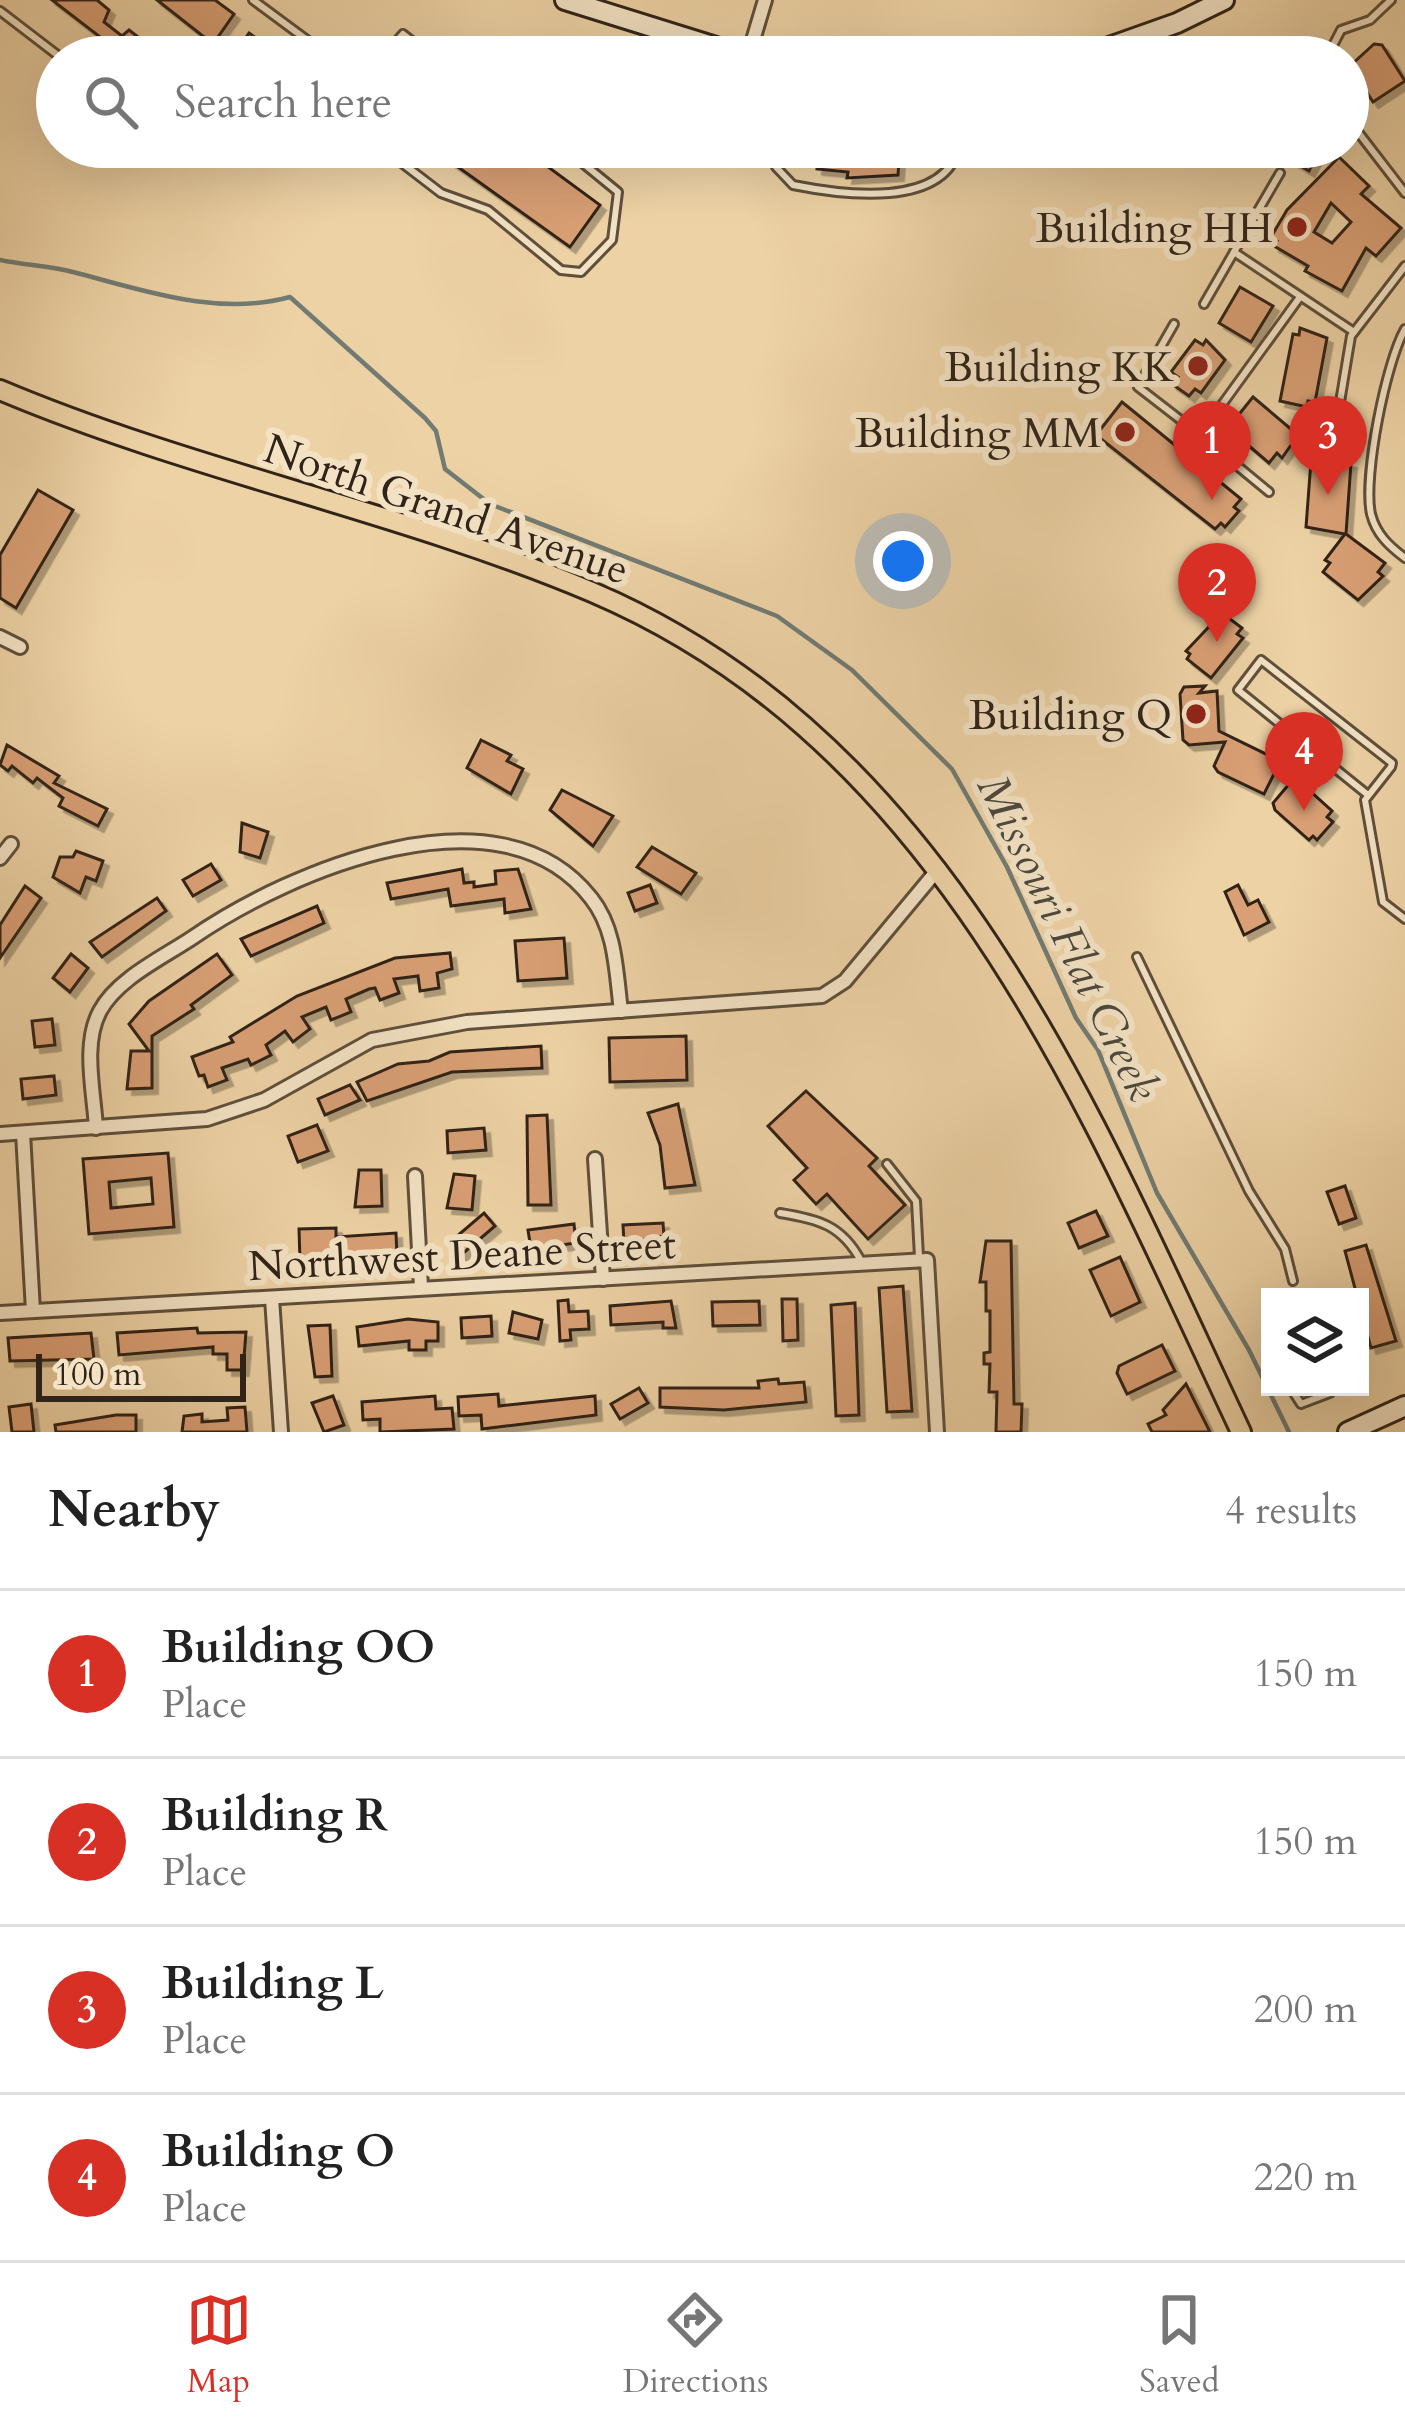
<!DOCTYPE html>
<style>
body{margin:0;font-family:Cardo,serif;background:#f2f2f2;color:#222}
.controls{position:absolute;right:36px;bottom:36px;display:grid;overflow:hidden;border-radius:0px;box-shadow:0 12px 48px #0002}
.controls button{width:108px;height:108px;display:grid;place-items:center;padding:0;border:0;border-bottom:3px solid #e0e0e0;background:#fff;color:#222;font:60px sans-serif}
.scale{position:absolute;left:36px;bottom:30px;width:210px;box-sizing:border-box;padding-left:12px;border:6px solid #302318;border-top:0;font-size:33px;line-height:42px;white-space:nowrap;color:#302318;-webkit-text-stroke:9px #f3e2c4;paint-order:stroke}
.you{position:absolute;left:903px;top:561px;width:42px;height:42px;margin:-30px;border:9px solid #fff;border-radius:50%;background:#1a73e8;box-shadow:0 0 0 18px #1a73e833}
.badge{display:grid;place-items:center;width:78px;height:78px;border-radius:50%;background:#d93025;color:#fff;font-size:39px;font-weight:700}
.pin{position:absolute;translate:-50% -99px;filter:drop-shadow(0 3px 6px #0008)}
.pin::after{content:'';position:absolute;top:63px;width:42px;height:36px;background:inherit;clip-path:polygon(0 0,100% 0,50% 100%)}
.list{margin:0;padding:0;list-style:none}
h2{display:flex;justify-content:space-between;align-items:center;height:156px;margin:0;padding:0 48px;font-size:51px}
h2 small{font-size:39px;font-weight:400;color:#767676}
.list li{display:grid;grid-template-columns:78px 1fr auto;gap:36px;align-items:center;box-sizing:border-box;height:168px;padding:0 48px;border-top:3px solid #e0e0e0}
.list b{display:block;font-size:45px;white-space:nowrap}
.list p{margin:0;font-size:39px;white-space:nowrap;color:#767676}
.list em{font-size:39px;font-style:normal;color:#767676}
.icon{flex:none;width:66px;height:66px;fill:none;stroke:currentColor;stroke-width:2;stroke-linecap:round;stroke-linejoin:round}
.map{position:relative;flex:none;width:1405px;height:1432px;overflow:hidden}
.search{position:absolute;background:#fff;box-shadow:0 12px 48px #0002;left:36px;right:36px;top:36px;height:132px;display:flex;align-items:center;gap:30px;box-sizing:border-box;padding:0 42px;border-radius:66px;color:#767676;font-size:45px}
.sheet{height:828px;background:#fff}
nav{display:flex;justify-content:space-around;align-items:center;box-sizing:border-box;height:168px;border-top:3px solid #e0e0e0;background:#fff;font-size:33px;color:#767676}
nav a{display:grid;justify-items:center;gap:6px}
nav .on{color:#d93025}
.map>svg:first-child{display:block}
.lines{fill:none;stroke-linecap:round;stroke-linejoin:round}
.stream{stroke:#717b73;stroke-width:4.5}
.building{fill:#d99f74;stroke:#302318;stroke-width:3;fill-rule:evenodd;filter:url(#shadow)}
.lane-casing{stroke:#5f4f3b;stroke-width:12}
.street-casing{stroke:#5f4f3b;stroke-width:18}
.secondary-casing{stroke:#302318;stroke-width:24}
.primary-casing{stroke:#302318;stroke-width:24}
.lane{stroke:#f3e2c4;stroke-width:6}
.street{stroke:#f3e2c4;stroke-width:12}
.secondary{stroke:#f3e2c4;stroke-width:18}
.primary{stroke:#edd2a5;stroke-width:18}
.poi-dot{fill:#8f2418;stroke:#f3e2c4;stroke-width:4.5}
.labels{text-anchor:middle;stroke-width:12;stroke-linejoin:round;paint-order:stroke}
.poi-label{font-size:42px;fill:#302318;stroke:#f3e2c4;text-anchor:end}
.street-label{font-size:42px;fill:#302318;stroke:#f3e2c4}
.water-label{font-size:45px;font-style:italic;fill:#4b483e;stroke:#f3e2c4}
</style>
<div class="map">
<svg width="1405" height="1432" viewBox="0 0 1405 1432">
<defs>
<filter id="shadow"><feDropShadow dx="5.5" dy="5.5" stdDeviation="0" flood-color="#0004"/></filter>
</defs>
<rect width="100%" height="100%" fill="#edd2a5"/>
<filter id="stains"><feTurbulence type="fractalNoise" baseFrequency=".00167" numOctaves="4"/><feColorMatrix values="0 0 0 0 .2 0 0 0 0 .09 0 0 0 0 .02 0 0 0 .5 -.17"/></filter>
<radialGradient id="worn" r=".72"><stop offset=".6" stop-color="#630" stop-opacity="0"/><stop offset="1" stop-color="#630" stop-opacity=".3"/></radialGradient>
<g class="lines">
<path class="stream" d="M0,260c24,5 50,6 73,12 70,18 144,45 217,25l135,121 11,13 9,38 45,35 287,112 75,54 100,99 55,98 69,151 22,32 59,143 92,157 40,82"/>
</g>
<g class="building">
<polygon points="52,0 97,0 109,10 104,22 122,36 129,30 164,57 117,57 108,43"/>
<polygon points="157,0 215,0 234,14 213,44"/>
<polygon points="249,33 282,57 232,57"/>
<polygon points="1374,44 1382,45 1405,81 1373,102 1350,66"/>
<polygon points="430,147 521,147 600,205 570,247"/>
<polygon points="819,147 900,147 898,175 847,178 848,172 817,169"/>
<polygon points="1269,147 1322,147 1309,171"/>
<path d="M1339,157l30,29 -8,8 40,34 -25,28 -10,-8 -24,43 -37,-20 3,-5 -34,-20 3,-5 -6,-4 16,-27zM1331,203l20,19 -19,21 -18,-11z"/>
<polygon points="1240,287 1273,306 1251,342 1219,323"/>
<polygon points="1300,328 1327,338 1315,402 1308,401 1307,407 1280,401 1293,334 1299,335"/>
<polygon points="1195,340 1203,345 1206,340 1225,360 1201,393 1195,389 1189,396 1172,384 1178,377 1171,372"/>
<polygon points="1253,397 1298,435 1282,458 1277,453 1269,463 1228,428"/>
<polygon points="1122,402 1241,499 1234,507 1239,511 1225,527 1221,523 1215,529 1096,435"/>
<polygon points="1319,457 1351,463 1346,534 1385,563 1378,572 1383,576 1358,600 1323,572 1330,563 1325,560 1345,534 1306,527 1311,461"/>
<polygon points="38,490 73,510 16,608 0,598 0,555"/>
<polygon points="1222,613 1242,628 1237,634 1243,638 1211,678 1187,659 1190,654 1186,651"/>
<polygon points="1205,686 1199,693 1217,691 1219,731 1274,758 1270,765 1277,768 1264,794 1218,772 1214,766 1225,742 1189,745 1183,740 1180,694 1184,687"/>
<polygon points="481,740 511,755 507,761 523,769 511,794 467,768"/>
<polygon points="7,745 59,776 54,783 107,809 98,826 59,806 63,798 37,778 33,783 12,766 8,771 0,765"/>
<polygon points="1300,782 1332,811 1327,817 1333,822 1317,840 1313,836 1309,840 1275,810 1273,803 1290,783 1295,788"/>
<polygon points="562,790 613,816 593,846 550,810"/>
<polygon points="242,823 268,832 260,858 240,852"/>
<polygon points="652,847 696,873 681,894 637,867"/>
<polygon points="76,851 103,861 96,881 86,877 80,893 53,877 60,857 73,857"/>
<polygon points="211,864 221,880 193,896 183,880"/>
<polygon points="462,869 464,883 474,882 474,887 496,884 495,871 518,869 531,909 505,913 504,899 451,906 448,889 391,899 387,883"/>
<polygon points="650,885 657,903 635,911 628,893"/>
<polygon points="1238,885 1248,905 1258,900 1269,922 1244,935 1225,892"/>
<polygon points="25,886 41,898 0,958 0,925"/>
<polygon points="157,898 166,911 102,957 90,942"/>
<polygon points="317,906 324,923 251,956 241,939"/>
<polygon points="564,938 567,978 518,981 515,941"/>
<polygon points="450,953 452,969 437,973 439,988 420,991 418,976 394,979 399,993 380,1000 375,988 369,989 346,999 351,1012 331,1020 326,1007 302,1017 310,1029 293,1042 285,1031 266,1045 271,1055 251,1065 248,1059 222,1068 227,1080 208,1087 204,1075 199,1076 192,1057 233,1042 230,1037 297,996 395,958"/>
<polygon points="71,954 88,968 70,992 53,978"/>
<polygon points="217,954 232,975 191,1005 194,1009 152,1036 152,1088 127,1089 131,1051 149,1051 129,1024 149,1001"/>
<polygon points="52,1019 55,1045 35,1047 32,1021"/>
<polygon points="686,1036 687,1080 610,1082 609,1038"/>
<polygon points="541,1046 542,1068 452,1072 367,1101 357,1082 398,1064 429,1061 450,1052"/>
<polygon points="54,1076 56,1095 23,1099 21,1079"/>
<polygon points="350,1085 360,1100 325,1115 318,1099"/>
<polygon points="806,1091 877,1158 869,1166 905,1205 868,1239 827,1194 816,1204 794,1180 807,1168 768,1126"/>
<polygon points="678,1104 695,1185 665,1188 660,1145 648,1113"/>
<polygon points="547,1115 551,1205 528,1205 527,1116"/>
<polygon points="317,1125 328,1151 298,1162 288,1136"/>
<polygon points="484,1128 486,1150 448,1153 447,1131"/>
<path d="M168,1153l6,74 -85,7 -6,-75zM151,1178l2,26 -42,4 -2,-26z"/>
<polygon points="359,1170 381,1170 382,1206 355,1207"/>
<polygon points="454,1174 475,1176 472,1210 447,1208"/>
<polygon points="1345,1186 1356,1218 1339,1224 1327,1192"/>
<polygon points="1096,1211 1108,1236 1079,1248 1068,1223"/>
<polygon points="484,1213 495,1226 460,1256 449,1243"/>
<polygon points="663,1223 664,1236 624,1243 623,1225"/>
<polygon points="574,1224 576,1243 531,1249 528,1230"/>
<polygon points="336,1228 336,1237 396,1233 397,1256 318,1254 318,1261 300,1261 299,1229"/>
<polygon points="986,1241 1011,1241 1014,1404 1022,1404 1021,1432 996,1432 997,1392 989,1392 990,1364 984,1364 984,1353 990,1352 990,1311 986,1311 986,1282 980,1282"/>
<polygon points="1366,1245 1396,1341 1371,1348 1345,1251"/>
<polygon points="1120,1257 1140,1302 1111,1316 1090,1270"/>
<polygon points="903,1286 912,1411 887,1412 879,1288"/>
<polygon points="782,1299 797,1299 798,1340 783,1341"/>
<polygon points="568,1300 569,1312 588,1311 589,1329 570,1330 571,1340 560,1341 558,1301"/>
<polygon points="671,1301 676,1328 663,1328 663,1322 611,1325 610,1306"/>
<polygon points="759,1301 760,1325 713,1326 712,1302"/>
<polygon points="855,1303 859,1415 836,1416 831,1305"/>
<polygon points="513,1312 542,1320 538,1339 509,1333"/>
<polygon points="491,1316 492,1336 462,1338 461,1318"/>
<polygon points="408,1319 438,1322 438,1341 426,1341 426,1350 409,1350 409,1341 359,1346 357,1327"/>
<polygon points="330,1325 332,1376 315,1377 308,1326"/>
<polygon points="197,1328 198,1333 246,1332 243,1370 227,1370 227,1354 213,1354 213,1347 119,1355 117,1333"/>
<polygon points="91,1333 94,1359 10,1361 8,1338"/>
<polygon points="1162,1345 1175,1371 1127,1394 1117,1373 1119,1366"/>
<polygon points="778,1379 779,1384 804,1382 806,1402 724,1410 660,1407 660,1388 759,1388 758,1381"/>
<polygon points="1186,1384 1210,1432 1152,1432 1148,1424 1166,1415 1163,1410"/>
<polygon points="639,1388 648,1403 620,1419 611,1404"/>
<polygon points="498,1394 499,1406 595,1396 596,1415 482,1429 481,1415 459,1416 458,1397"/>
<polygon points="333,1396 344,1425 324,1432 312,1403"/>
<polygon points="435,1396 436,1409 452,1408 454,1429 380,1432 380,1419 363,1420 362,1402"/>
<polygon points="31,1404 34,1432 12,1432 9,1407"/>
<polygon points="245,1407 247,1432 182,1432 184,1416 202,1414 202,1422 228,1420 227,1408"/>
<polygon points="116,1415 136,1415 136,1432 56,1432 55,1425"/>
</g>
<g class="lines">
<defs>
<g id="lane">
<polyline points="253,0 330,57"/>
<polyline points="0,11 60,57"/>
<polyline points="383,57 403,34 432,57"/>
<polyline points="1327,57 1341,30 1370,20 1391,0"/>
<polyline points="1348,119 1405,193"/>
<polyline points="179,147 189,151 213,147"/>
<polyline points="381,147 441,193 488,210 561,270 581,272 612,240 618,192 563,147"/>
<path d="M774,147l2,20 17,18c50,10 151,24 166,-38"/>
<polyline points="1234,252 1280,173"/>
<polyline points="1204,304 1234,252 1354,332"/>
<polyline points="1174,324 1138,387 1200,435"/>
<path d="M1405,329c-19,33 -42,148 -34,185 5,20 18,32 34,44"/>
<polyline points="1332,450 1351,336 1405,266"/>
<polyline points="1269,492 1200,435 1300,297"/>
<polyline points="1368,795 1238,690 1261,660 1392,763 1391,767 1365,800 1383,902 1405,919"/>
<polyline points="1137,957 1249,1191 1285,1249 1293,1281"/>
<polyline points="887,1164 916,1201 919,1257"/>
<path d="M780,1213c38,6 62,12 81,48"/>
<polyline points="1290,1387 1301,1404 1330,1393"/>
</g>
<g id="street">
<polyline points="748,57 765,0"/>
<polyline points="0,637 20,647"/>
<polyline points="0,858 11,844"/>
<path d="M96,1128c-2,-36 -14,-84 4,-117 17,-32 62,-53 92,-73 97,-67 308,-157 399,-40 25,31 25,74 30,113"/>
<polyline points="23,1133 33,1311"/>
<polyline points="0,1134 207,1119 264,1100 372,1040 467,1022 822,996 845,981 939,868"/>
<polyline points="595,1159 603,1279"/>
<polyline points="415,1176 421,1287"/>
<polyline points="272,1298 281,1432"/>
<polyline points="0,1313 927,1260 937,1432"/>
</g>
<g id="secondary">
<polyline points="565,0 748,57"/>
<polyline points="1081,57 1177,23 1224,0"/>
<polyline points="1348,1432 1405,1406"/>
</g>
<path id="primary" d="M0,390c192,81 400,121 592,202 352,150 497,517 649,840"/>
</defs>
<use href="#lane" class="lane-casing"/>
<use href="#street" class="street-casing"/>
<use href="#secondary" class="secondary-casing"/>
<use href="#primary" class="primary-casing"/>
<use href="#lane" class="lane"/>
<use href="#street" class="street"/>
<use href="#secondary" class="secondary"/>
<use href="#primary" class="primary"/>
</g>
<g class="poi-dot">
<circle cx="1297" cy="227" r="12"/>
<circle cx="1198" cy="366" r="12"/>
<circle cx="1125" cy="432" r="12"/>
<circle cx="1196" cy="714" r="12"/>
</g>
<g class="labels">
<g class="poi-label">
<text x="1273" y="242">Building HH</text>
<text x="1174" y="381">Building KK</text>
<text x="1101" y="447">Building MM</text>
<text x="1172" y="729">Building Q</text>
</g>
<g class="street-label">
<text transform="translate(447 508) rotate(19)" y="15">North Grand Avenue</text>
<text transform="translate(462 1254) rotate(-3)" y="15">Northwest Deane Street</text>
</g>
<g class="water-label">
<text transform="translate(1069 937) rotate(64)" y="16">Missouri Flat Creek</text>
</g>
</g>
<rect width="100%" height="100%" filter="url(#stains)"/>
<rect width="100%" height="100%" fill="url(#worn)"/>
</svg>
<div class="controls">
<button><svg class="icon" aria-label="layers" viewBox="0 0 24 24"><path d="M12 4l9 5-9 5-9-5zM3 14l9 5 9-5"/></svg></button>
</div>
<div class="scale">100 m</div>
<div class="you"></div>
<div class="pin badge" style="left:1212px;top:500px">1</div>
<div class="pin badge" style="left:1217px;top:642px">2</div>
<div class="pin badge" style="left:1328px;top:495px">3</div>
<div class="pin badge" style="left:1304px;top:811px">4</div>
<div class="search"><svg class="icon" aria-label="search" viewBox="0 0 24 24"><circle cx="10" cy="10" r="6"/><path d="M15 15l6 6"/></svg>Search here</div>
</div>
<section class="sheet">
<h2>Nearby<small>4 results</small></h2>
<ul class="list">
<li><span class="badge">1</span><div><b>Building OO</b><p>Place</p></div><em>150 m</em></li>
<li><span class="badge">2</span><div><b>Building R</b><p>Place</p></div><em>150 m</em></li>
<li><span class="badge">3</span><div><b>Building L</b><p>Place</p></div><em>200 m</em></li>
<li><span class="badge">4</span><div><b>Building O</b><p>Place</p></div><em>220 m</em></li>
</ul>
</section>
<nav>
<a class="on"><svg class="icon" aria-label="map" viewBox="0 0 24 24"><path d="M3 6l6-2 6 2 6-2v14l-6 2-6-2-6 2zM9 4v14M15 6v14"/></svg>Map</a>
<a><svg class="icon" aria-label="directions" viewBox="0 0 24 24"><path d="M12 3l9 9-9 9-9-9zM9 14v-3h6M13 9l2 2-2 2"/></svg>Directions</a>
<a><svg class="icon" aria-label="saved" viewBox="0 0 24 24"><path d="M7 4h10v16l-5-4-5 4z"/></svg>Saved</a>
</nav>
